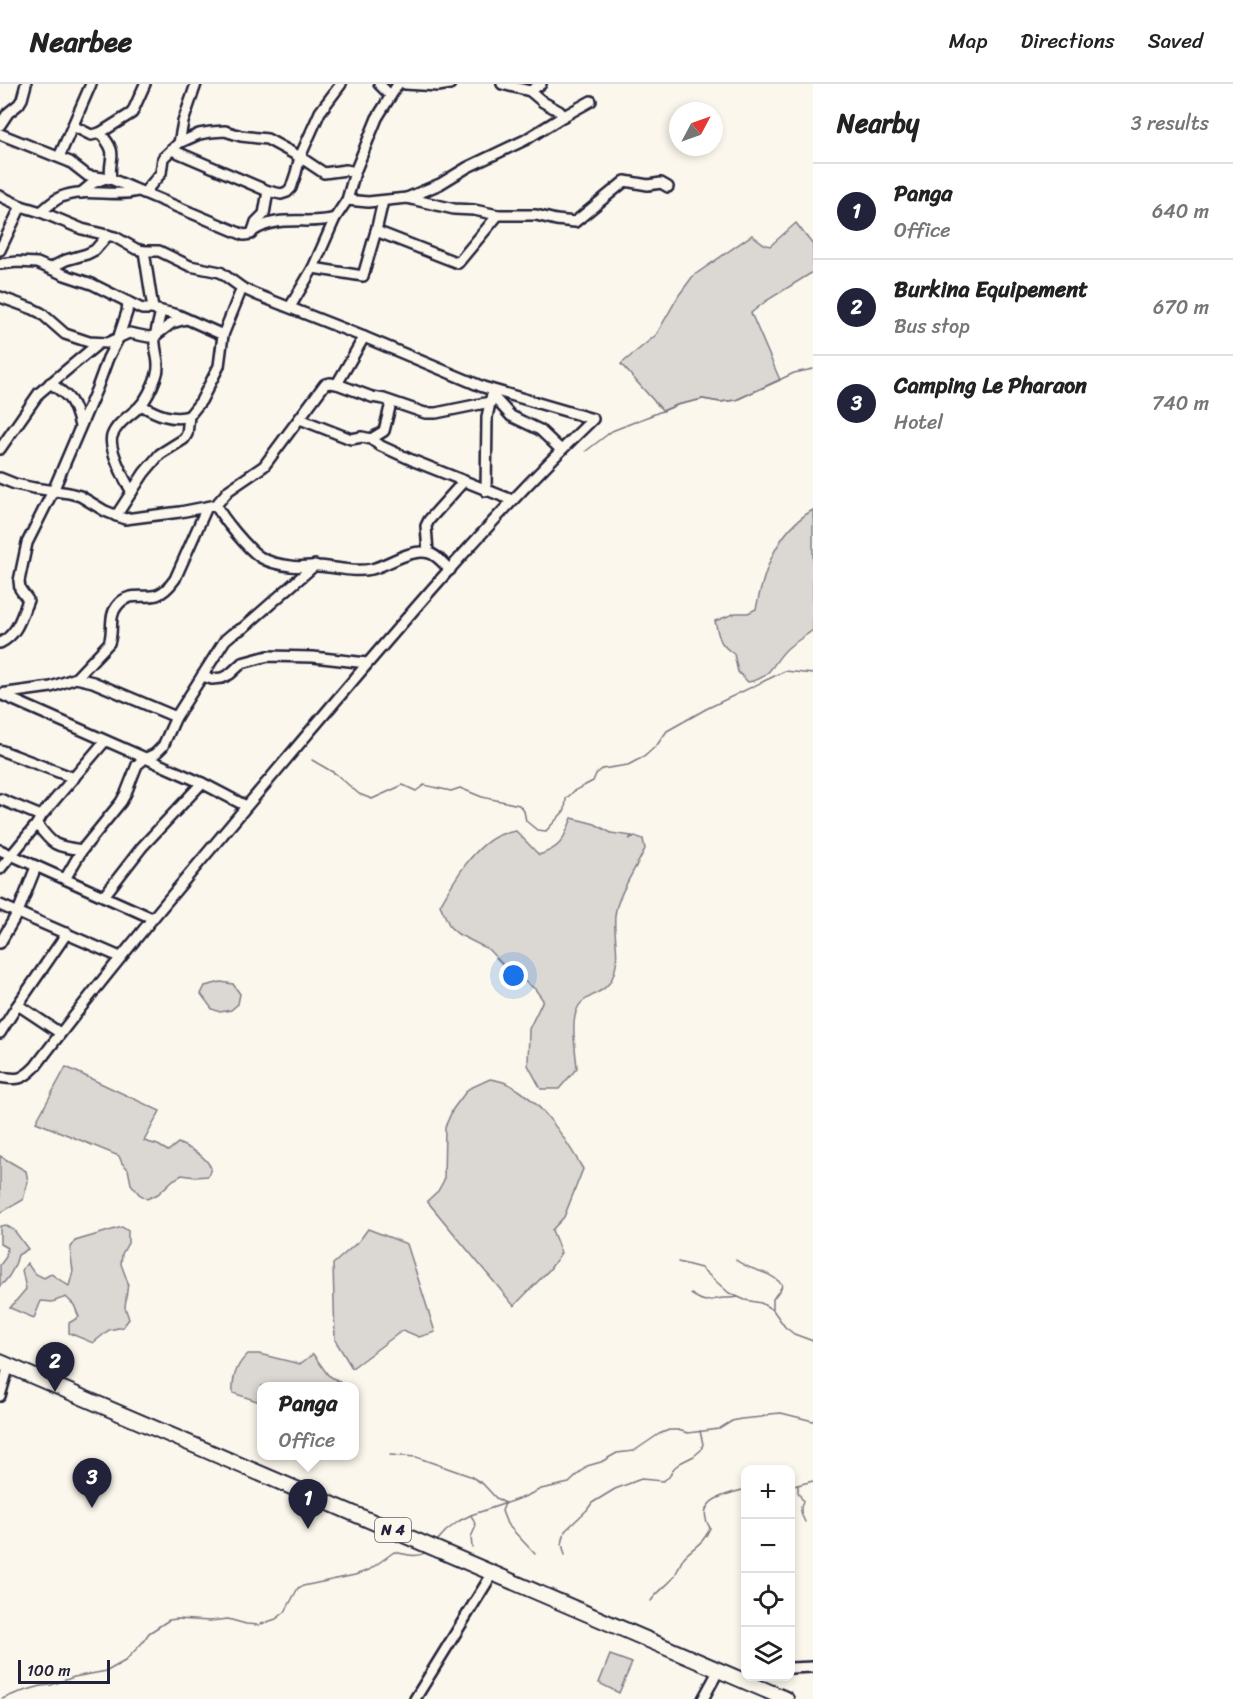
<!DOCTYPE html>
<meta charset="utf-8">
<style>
body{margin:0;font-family:Sriracha,sans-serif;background:#f2f2f2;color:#222}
.controls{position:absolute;right:18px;bottom:18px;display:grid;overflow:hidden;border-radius:12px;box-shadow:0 3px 9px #0003}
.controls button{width:54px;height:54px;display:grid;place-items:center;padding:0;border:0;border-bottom:2px solid #e0e0e0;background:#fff;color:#222;font:30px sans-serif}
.compass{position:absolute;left:669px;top:18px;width:54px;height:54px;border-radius:50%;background:#fff;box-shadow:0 3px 9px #0003;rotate:49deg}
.scale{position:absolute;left:18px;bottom:15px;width:92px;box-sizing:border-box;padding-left:6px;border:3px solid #22223b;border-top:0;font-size:16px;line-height:21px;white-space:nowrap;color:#22223b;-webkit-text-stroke:4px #fbf7ec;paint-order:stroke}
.you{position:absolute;left:514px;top:892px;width:21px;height:21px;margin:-15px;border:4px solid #fff;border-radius:50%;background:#1a73e8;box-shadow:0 0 0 9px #1a73e833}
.badge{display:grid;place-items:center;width:39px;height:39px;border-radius:50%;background:#22223b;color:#fff;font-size:20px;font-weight:700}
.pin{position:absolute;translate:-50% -50px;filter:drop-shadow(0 2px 3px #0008)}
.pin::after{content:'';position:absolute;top:32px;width:21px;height:18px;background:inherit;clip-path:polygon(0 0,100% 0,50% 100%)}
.popup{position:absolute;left:257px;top:1298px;width:102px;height:78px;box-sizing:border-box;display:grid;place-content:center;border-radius:12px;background:#fff;filter:drop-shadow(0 2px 4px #0005);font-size:20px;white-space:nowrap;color:#767676}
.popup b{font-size:22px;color:#222}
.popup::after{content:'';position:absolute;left:50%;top:100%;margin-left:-12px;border:12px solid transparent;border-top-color:#fff}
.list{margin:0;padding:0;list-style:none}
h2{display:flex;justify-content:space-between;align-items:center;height:78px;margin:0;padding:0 24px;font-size:26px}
h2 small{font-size:20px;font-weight:400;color:#767676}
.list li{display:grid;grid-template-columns:39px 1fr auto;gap:18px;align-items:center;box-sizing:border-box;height:96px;padding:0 24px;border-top:2px solid #e0e0e0}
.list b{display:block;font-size:22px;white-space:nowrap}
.list p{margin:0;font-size:20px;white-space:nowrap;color:#767676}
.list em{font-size:20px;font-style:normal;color:#767676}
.icon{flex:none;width:33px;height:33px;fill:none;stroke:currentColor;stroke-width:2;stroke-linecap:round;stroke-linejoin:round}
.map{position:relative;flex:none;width:813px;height:1615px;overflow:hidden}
header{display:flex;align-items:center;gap:36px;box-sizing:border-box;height:84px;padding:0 30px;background:#fff;border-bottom:2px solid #e0e0e0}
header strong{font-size:28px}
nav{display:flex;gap:33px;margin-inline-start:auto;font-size:21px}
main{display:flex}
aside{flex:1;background:#fff}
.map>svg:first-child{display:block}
.green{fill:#dbd8d3;stroke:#7e7d87;stroke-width:1.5}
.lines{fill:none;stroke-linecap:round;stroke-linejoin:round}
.stream{stroke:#787681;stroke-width:1.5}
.minor-casing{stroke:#22223b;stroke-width:14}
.highway-casing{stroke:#22223b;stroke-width:18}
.minor{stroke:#fbf7ec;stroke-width:9}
.highway{stroke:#fbf7ec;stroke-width:14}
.labels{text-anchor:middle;stroke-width:4.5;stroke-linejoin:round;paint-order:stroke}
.shield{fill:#fbf7ec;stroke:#636270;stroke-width:1.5}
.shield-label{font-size:15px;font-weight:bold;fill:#22223b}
</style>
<header>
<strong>Nearbee</strong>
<nav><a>Map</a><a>Directions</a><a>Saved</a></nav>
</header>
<main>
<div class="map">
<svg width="813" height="1615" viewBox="0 0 813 1615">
<rect width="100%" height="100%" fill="#fbf7ec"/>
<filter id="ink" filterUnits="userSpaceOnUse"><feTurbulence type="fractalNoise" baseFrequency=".0167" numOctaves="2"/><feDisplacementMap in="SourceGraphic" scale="12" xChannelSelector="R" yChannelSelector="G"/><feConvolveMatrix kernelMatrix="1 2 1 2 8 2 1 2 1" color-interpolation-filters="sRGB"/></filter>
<g filter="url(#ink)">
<g class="green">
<polygon points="796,139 813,161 813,188 766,217 751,229 780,296 736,316 720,318 703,315 677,321 663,327 621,280 656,251 679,211 693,192 752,151 764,160 770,162"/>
<path d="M813,426v120c-8,6 -16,11 -24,17 -16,13 -17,32 -41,35l-10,-10 -4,-18c-15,-10 -15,-16 -19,-33l21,-8h12l8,-4c8,-38 20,-78 57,-99z"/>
<path d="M572,734l23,6 16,9 21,3 -3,3 6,-3 8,3 2,10c-8,17 -29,49 -30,67 -2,20 6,40 -2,60 -6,16 -20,17 -31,26 -14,12 -6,49 -5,66l-18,21h-18l-13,-24 1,-36 14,-29 -8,-11 -30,-22 -17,-18 -30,-15 -8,-7 -10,-22c13,-23 35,-62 62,-71 4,-1 9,-2 14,-3l23,24c24,-8 24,-16 33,-37z"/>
<polygon points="221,898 233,900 240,910 238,920 231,926 220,928 212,925 201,910 205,902"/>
<path d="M66,983l94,44 -16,30 14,4 10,6 10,-8c13,6 27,12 33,25l-3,8 -13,1 -13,-2 -9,5 -15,14 -11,5 -8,-5 -8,-10 -3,-15 -6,-6 -3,-7 -83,-34z"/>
<path d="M490,995c6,1 13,2 18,5 33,16 57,54 75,85l-19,48 -12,13 9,23 -11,16 -36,37 -87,-105 11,-10 6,-11 1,-53 8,-18 15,-20z"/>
<polygon points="0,1072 26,1087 28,1097 23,1116 0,1129"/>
<path d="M5,1141l9,5 14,19 -10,6c-3,12 -8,23 -18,31v-21l6,-8 1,-9 -7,-4v-18z"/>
<polygon points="122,1143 128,1147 128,1159 122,1170 121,1180 128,1199 125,1223 129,1235 123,1243 109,1246 93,1259 69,1249 69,1239 79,1233 74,1221 66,1213 52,1218 41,1217 34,1234 10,1224 26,1205 22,1186 27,1179 34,1189 44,1194 51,1190 69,1202 73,1187 70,1165 75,1157"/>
<polygon points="368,1145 407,1160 435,1248 419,1253 403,1246 352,1284 335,1256 333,1180 359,1157"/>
<path d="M248,1270h11l41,10 13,-10 15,21 18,11h-84l-1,29 -1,-13 -27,-9c-1,-15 4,-29 15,-39z"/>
<polygon points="610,1571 632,1579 619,1609 599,1599"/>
</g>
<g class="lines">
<g class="stream">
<polyline points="586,367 612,347 677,321 703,315 720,318 736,316 794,289 813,285"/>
<polyline points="312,676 336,690 359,710 372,715 403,701 416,707 424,701 451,707 460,704 482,713 519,721 524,727 526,737 537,746 546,747 565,726 566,715 574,707 593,697 596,690 602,685 628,681 645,672 657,661 667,647 706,625 785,587 813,590"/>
<path d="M736,1176c17,13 29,8 46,24l-1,4 -8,11v10"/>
<polyline points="678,1178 701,1184 729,1209 745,1216 761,1219 773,1226 785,1243 794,1250 813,1257"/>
<path d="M691,1210c17,11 15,6 32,4 6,0 10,0 15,-1"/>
<polyline points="390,1371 416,1373 470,1392 483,1400 496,1414 505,1419 502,1427 507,1440 535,1470"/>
<path d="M798,1401v7l5,9c-4,7 -2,14 2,21"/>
<polyline points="790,1403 813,1397"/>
<polyline points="471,1431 476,1442 471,1453 472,1463"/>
<polyline points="435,1459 446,1447 459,1437 471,1431 524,1413 541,1405 569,1399 587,1382 601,1378 617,1369 634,1367 659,1350 669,1346 678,1346 688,1349 719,1345 732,1337 741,1335 762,1333 770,1330 781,1329 813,1337"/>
<polyline points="565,1471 562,1460 565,1447 587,1426 592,1419 615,1405 641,1395 663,1397 669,1393 674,1384 680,1379 694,1372 701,1366 703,1360 700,1347"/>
<path d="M651,1517c6,-9 16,-15 23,-24 4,-6 6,-15 11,-21 11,-11 18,-12 25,-28 -17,-28 16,-34 36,-39"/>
<path d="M2,1615l15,-6 24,-7 10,-1 23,-8 33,-6 18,-10 17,-18 7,-10 20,-13 8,-1 33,2 18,-2 18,5 12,1 18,-6 9,-7 13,-24 5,-2 52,-11 14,-5 25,-18c12,2 23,7 34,-1"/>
</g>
<defs>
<g id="minor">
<polyline points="379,0 390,11"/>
<polyline points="405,0 438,2 450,0"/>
<polyline points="530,7 541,0"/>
<polyline points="564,32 591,17"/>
<polyline points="0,41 8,29 19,20 22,15 26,0"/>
<polyline points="73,42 91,51 100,49"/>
<polyline points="0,50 70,78 88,92 111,95 244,151 251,150 253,147 256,138 264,130 268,107"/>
<polyline points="179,59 183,38 196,0"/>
<polyline points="172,66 268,107 281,110 287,108 291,104 296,89 300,73 320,28 341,0"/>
<polyline points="59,73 91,0"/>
<path d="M111,95c-4,-22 10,-23 -11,-46l32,-20 13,-29"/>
<polyline points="81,109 93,99 103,95"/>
<polyline points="144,109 161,89 163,74 179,59 199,50 211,48 225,47 241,52 267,55 300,73 324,89 346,86 355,88"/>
<path d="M0,112l21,10 20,6 41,17 33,8 21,12 8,2h15l31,15 30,6 22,16 13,6 109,43 119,50 110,32c-111,107 -210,226 -309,343 -85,101 -170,200 -249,305 -13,13 -17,13 -35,10"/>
<polyline points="407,114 440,100 468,83 525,56 564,32 559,27 543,18 530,7 502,0"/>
<polyline points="347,116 368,118 407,114 454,125 474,126 498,131 536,131 556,136 575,138 625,97 648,101 661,99 668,103"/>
<path d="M41,128c6,-5 13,-12 20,-15 24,-10 53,1 77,-6"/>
<path d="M253,147c28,-18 54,-5 82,-13"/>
<polyline points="376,147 458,179 498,131"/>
<polyline points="0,166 21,122"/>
<polyline points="144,167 153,225"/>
<polyline points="0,180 17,178 37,179 65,191 92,200 142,225 153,225 178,231 223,251 242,204"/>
<polyline points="50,184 66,176 87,170 95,166 108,151"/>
<polyline points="313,184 363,192 376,147 383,117"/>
<polyline points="0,213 33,225 41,229 65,250 89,258 107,259 129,249 149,253 155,252 161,227"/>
<polyline points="290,223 313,184 335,134 347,116 355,88 377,34 398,0"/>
<path d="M50,299c21,14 24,19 30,43"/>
<polyline points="337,300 364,253"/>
<polyline points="492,311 511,332 540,346 561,366"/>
<path d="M141,321c15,9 31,16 48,11"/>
<polyline points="300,335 351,355 362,353 371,355 381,362 414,377 512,416"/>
<polyline points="371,355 384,347 391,319"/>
<polyline points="0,365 39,309 99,259"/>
<polyline points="0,394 15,400 34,404 69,409 80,412 105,427 125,435 180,428 216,421 229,406 264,382 325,300 330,299 337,300 372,313 384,315 425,329 436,329 490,318"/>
<polyline points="486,407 487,333 491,314"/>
<path d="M132,408c-7,-11 -24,-44 -20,-56 5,-14 20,-21 29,-31 6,-7 12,-20 15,-28 6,-15 -3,-27 -1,-41l17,-13 14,-4"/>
<path d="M216,421c6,13 32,44 44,52 8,5 21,8 31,9 9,2 18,-1 27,0 19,1 35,7 54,3 16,-4 39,-21 57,-16 8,2 15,11 21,17"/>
<polyline points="116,432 144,389 160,370 184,355 187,350 189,332 201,317 219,282 223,251"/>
<polyline points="428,468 426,442 429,436 464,397"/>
<path d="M0,559c18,-9 21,-26 28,-43l-8,-11 -1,-8 8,-38 26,-52 44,-103 11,-30 10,-19 9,-27 1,-10"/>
<polyline points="202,592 212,595 222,594 230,590 242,579 268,572 313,573 367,579"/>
<polyline points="76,594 93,598 176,633"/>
<path d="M0,610l51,-7 25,-9 33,-35c5,-12 -1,-26 8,-37 11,-15 26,-7 40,-11 8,-3 13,-9 18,-16l32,-72"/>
<polyline points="0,610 202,699 246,722"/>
<polyline points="0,666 74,694"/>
<polyline points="0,715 41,732"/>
<path d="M37,740c16,22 18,22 45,26"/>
<polyline points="0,766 152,834"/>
<polyline points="0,785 37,740 41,732 105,657"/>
<polyline points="65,795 82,766 121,718 126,709 137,681 144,675 155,670 163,662 176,633 225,556 232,550 243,544 315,481"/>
<polyline points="104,812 142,763 202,699"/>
<polyline points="0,821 120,873"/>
<polyline points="0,859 18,828 36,783"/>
<polyline points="17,922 67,849"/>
<polyline points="0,949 17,922 21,923 60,949"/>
<polyline points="0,1312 9,1281"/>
<polyline points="790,1584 813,1583"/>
<polyline points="415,1615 489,1495"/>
<polyline points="703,1615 715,1593"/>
</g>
<polyline id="highway" points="0,1278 786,1615"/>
</defs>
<use href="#minor" class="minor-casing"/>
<use href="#highway" class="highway-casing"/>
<use href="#minor" class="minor"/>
<use href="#highway" class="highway"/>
</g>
</g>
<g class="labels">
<rect class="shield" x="375" y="1434" width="36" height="24" rx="4.5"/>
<g class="shield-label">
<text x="393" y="1451">N 4</text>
</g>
</g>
</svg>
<div class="controls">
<button>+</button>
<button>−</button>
<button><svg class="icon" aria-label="locate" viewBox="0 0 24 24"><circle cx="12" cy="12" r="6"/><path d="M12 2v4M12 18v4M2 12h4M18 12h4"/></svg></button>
<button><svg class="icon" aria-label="layers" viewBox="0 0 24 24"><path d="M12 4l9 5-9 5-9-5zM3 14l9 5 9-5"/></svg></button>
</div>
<svg class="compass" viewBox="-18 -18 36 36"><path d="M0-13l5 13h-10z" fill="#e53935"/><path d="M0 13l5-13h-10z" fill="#767676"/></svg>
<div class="scale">100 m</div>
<div class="you"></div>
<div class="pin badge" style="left:308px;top:1445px">1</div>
<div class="popup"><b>Panga</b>Office</div>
<div class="pin badge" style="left:55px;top:1308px">2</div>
<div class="pin badge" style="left:92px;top:1424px">3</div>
</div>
<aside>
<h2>Nearby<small>3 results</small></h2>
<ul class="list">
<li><span class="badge">1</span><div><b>Panga</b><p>Office</p></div><em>640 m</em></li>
<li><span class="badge">2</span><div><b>Burkina Equipement</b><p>Bus stop</p></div><em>670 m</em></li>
<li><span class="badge">3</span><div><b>Camping Le Pharaon</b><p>Hotel</p></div><em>740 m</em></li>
</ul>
</aside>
</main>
